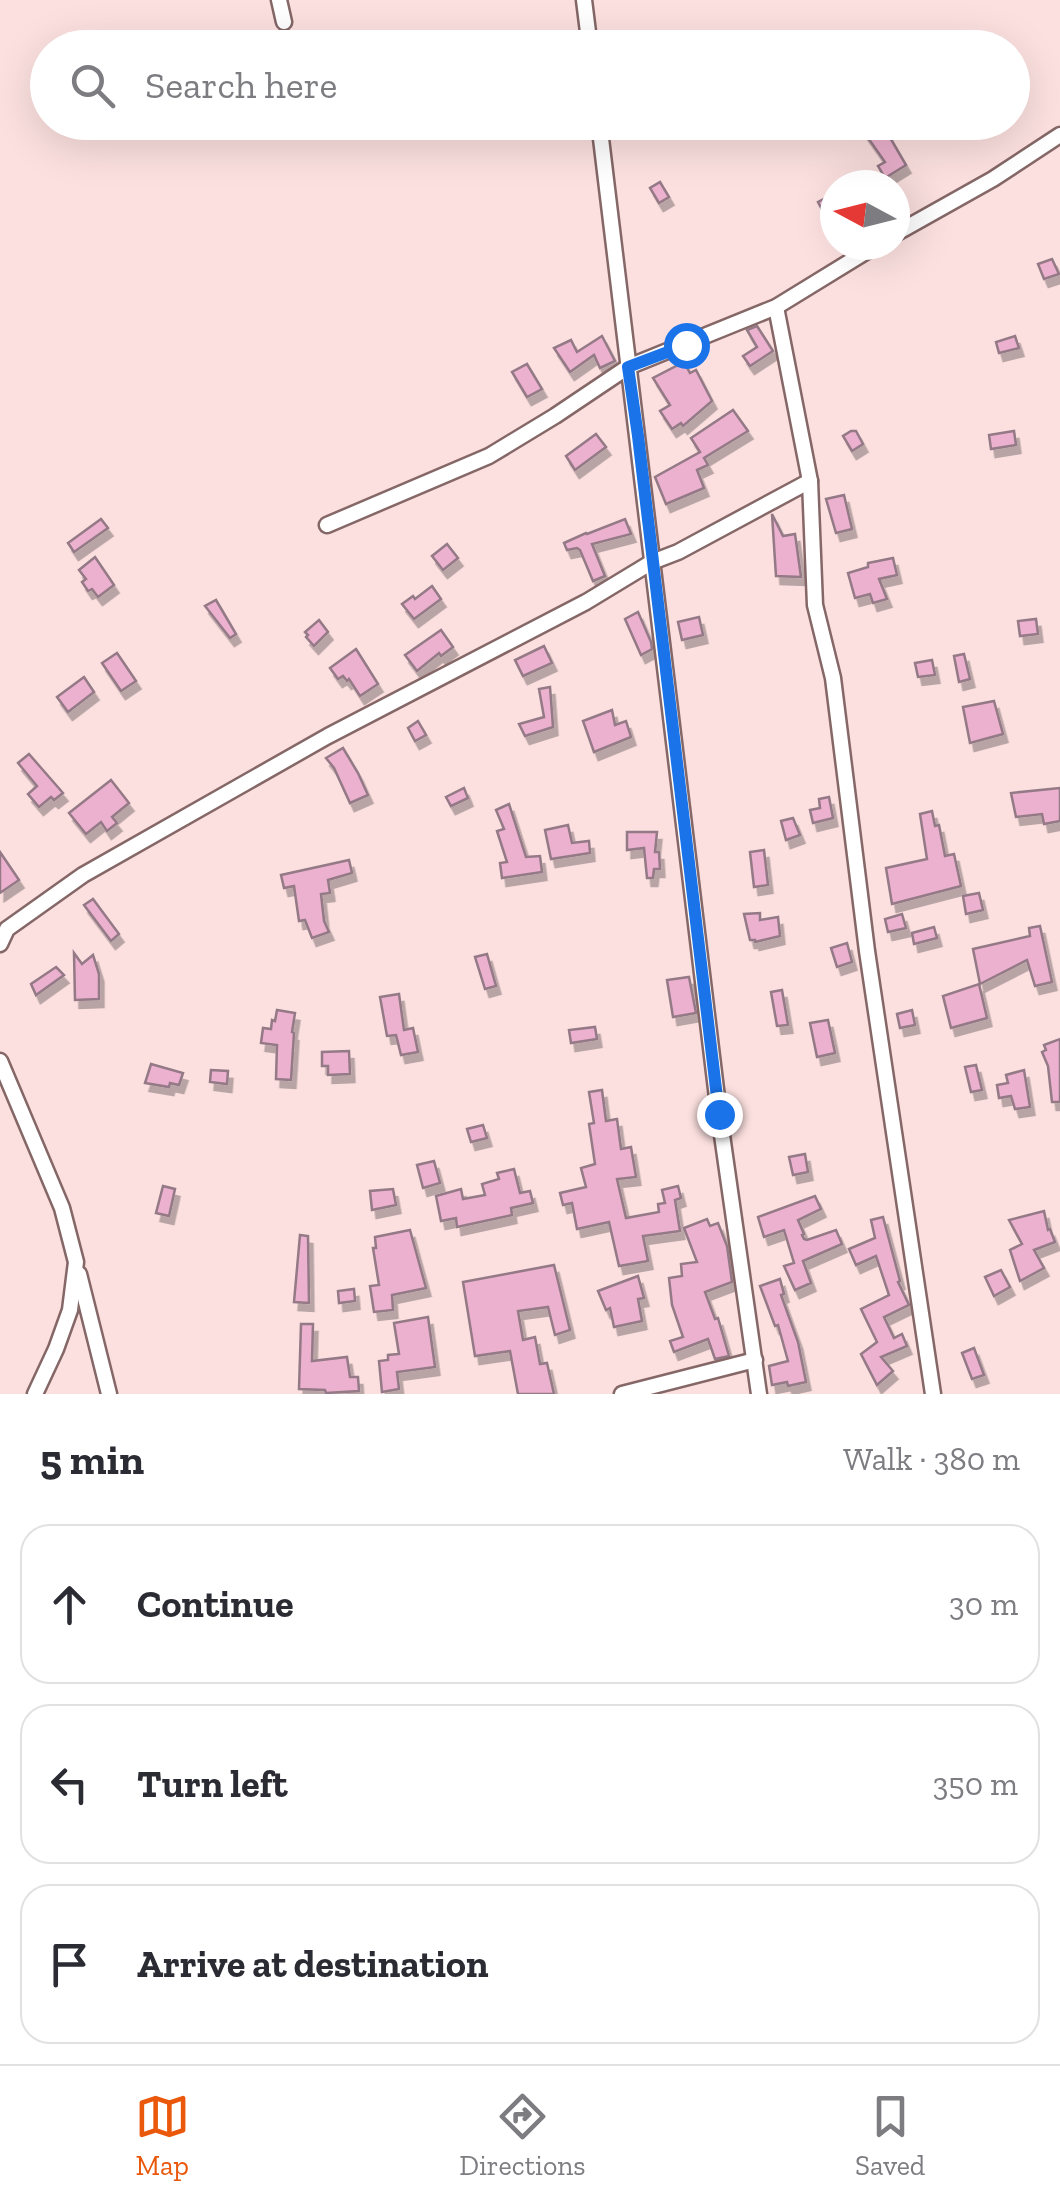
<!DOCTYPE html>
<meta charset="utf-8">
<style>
body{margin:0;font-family:"Zilla Slab",serif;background:#f2f2f3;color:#2b2b33}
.compass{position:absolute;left:820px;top:170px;width:90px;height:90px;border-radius:50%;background:#fff;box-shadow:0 10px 40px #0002;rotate:277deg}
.stop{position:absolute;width:30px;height:30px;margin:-22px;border:8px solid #1a73e8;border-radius:50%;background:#fff}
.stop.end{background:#1a73e8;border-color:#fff;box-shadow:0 2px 10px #0008}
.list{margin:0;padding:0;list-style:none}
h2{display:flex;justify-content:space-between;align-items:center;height:130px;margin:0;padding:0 40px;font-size:42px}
h2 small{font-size:32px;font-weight:400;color:#7c7c81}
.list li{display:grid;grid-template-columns:65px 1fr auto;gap:30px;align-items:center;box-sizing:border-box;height:160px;margin:0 20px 20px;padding:0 20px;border:2px solid #e1e1e2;border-radius:30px}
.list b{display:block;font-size:38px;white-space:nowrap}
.list em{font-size:32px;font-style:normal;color:#7c7c81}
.icon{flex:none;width:55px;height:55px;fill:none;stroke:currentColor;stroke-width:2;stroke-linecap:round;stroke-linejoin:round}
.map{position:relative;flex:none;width:1060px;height:1394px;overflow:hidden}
.search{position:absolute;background:#fff;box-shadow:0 10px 40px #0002;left:30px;right:30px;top:30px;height:110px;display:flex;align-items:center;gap:25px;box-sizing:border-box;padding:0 35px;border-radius:55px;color:#7c7c81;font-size:38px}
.sheet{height:670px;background:#fff}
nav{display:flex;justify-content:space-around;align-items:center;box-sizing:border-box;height:140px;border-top:2px solid #e1e1e2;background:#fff;font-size:28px;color:#7c7c81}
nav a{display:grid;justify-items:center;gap:5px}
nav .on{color:#ea580c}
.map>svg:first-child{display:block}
.building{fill:#ecb1ce;stroke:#947986;stroke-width:2.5;filter:url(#shadow)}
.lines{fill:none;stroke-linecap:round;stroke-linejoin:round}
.minor-casing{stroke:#846766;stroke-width:19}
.minor{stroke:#fff;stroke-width:14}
.route{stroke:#1a73e8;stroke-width:12}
</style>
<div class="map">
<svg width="1060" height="1394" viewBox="0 0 1060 1394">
<defs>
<filter id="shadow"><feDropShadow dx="4.5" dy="8" stdDeviation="0" flood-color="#0004"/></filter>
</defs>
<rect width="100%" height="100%" fill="#fbe0df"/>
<g class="building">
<polygon points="869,122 881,122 906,165 885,178 878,166 885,162 861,128"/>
<polygon points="660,182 669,197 659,203 650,188"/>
<polygon points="835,193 835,214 827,219 818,202"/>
<polygon points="1052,259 1059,274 1044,279 1038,264"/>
<polygon points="757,326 773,351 750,366 743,356 757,347 747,330"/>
<polygon points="602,336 615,361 600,368 594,355 570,372 554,348 571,340 577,352"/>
<polygon points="1015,336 1019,348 999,353 996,342"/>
<polygon points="684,362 690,373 696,370 712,401 683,426 681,423 672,429 660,411 670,405 653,378"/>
<polygon points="527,364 542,389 527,397 512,372"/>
<polygon points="733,410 748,431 704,458 708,465 697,470 704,488 666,504 655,477 700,452 691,438"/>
<polygon points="851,431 856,431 863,444 852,451 843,436"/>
<polygon points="1014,431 1016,445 991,449 989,435"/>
<polygon points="596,434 606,447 575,470 566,456"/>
<polygon points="844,495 852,529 836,533 826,499"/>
<polygon points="772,514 783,536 795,534 801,577 776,576"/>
<polygon points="101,519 108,528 74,552 68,543"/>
<polygon points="625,519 631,534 592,544 605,576 593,581 580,550 577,548 567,550 564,543 586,533 587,534"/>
<polygon points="447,544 458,558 443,570 432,556"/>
<polygon points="95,557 114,585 98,597 92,589 88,591 82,582 86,579 79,570"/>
<polygon points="893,558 897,575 879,579 887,599 873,603 870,594 855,598 848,573 868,567 868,563"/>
<polygon points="432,586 441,599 414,619 402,604 413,596 415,599"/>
<polygon points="216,600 236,634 230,638 205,606"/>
<polygon points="638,612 651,642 652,649 641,655 625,619"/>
<polygon points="699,617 703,635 682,640 678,622"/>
<polygon points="1036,619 1038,634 1020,636 1018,621"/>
<polygon points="319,620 328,632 314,646 306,637 308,635 305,632"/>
<polygon points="441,630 453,647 441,656 439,653 417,671 405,655"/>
<polygon points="544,646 552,663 523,676 515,660"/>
<polygon points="356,649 378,684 360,696 349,679 347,681 343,676 338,679 330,668"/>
<polygon points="117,653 136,681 121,691 102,663"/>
<polygon points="964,654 970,679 959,682 954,656"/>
<polygon points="932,660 935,675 918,677 915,663"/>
<polygon points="84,677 94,692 68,712 57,697"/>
<polygon points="550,687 553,727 525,736 519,724 544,717 539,689"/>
<polygon points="994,701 1003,734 970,743 963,707"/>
<polygon points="612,710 615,725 626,721 631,737 594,752 583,721"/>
<polygon points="418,721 426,735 415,741 408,728"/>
<polygon points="343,748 358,773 368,795 350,803 334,768 326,758"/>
<polygon points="29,754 63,793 54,800 51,797 39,807 28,794 37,786 18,763"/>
<polygon points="111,780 129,803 112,817 117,823 107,831 101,822 86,834 69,813"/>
<polygon points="464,788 468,798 451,806 446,797"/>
<polygon points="1060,788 1060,821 1044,824 1042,814 1016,817 1011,793"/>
<polygon points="829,797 833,818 813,823 810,810 820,808 819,799"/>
<polygon points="509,804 526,857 540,856 542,872 502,878 500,863 507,862 497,831 504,829 496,810"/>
<polygon points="932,811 935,826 939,825 945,856 954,854 961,886 892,904 886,868 927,859 920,814"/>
<polygon points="793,818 800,835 786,840 781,821"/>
<polygon points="568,825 572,843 589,841 590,853 551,859 545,830"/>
<polygon points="627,832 657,832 655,852 659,852 660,869 654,869 653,878 647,878 644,848 627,850"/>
<polygon points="764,850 768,885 754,887 750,852"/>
<polygon points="0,852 19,880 0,893"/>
<polygon points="349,860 352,873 328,880 330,893 321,894 324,921 329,932 312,938 305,920 299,921 294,886 284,888 281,875"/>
<polygon points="979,893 983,910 966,914 963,896"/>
<polygon points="93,899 119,934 111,941 84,905"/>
<polygon points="760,913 760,920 778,917 780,936 755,942 755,940 750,940 744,914"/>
<polygon points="902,914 906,928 888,932 885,919"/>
<polygon points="1040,926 1052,982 1035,986 1027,960 980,984 973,949 1030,936 1029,928"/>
<polygon points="934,927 937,938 914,944 912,933"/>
<polygon points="847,943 852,962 837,967 831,948"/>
<polygon points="74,953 82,964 93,955 99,974 99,999 75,1000"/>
<polygon points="487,954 496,986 485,989 475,957"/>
<polygon points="56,967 64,975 36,995 31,984"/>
<polygon points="689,977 696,1013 673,1017 667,980"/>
<polygon points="979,984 987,1018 951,1028 943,996"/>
<polygon points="782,990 788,1025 777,1026 771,992"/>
<polygon points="399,994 404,1030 413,1028 418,1052 401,1055 396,1035 387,1036 380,997"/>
<polygon points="277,1010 295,1013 292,1032 294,1033 291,1080 276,1079 277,1045 261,1043 263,1028 271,1029 272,1020 275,1021"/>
<polygon points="912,1010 915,1025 900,1028 897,1014"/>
<polygon points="828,1020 835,1053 817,1057 810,1023"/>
<polygon points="595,1027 597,1039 571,1043 569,1030"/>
<polygon points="1060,1039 1060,1102 1052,1102 1048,1066 1042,1052 1046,1050 1044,1045"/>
<polygon points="349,1051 350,1074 328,1075 328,1066 322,1066 322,1052"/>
<polygon points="151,1064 183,1073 179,1085 170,1083 169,1087 145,1083"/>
<polygon points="976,1065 982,1090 971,1092 965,1067"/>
<polygon points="211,1070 228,1071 227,1084 210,1082"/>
<polygon points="1024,1070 1030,1107 1015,1109 1011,1096 999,1098 997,1085 1008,1083 1006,1075"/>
<polygon points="602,1090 606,1121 617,1119 621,1149 631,1147 636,1177 617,1179 626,1218 659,1212 658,1204 665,1203 662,1190 678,1186 681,1198 675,1200 680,1231 643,1236 648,1261 619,1266 609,1222 577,1229 572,1203 563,1205 560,1193 586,1187 581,1168 595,1164 589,1124 594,1123 589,1092"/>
<polygon points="483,1125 487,1138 471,1142 467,1129"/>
<polygon points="805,1154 808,1172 793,1175 789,1157"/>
<polygon points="434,1161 440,1183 423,1188 417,1165"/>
<polygon points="514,1169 520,1193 530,1191 533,1203 511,1208 512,1215 457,1227 456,1218 441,1221 436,1196 461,1189 463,1199 485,1195 482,1184 499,1179 497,1173"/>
<polygon points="163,1186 175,1189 169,1216 156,1213"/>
<polygon points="393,1189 396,1205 372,1210 370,1191"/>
<polygon points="815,1196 821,1209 798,1220 804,1234 802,1235 804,1239 807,1240 836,1230 842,1244 803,1261 811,1283 795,1290 784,1266 794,1263 784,1230 764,1237 758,1217"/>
<polygon points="1044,1211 1048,1230 1050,1229 1055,1242 1034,1250 1044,1268 1020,1281 1010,1250 1022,1244 1009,1220"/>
<polygon points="883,1217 900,1281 898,1282 909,1305 884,1317 894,1338 902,1334 907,1346 881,1357 893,1371 877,1385 861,1354 877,1342 861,1309 889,1295 876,1256 856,1265 849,1249 875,1238 871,1220"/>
<polygon points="707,1219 710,1226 718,1223 727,1246 732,1282 705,1292 715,1319 718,1318 729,1356 715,1359 708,1339 674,1352 670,1341 683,1337 672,1305 669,1278 682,1276 681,1264 697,1262 684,1228"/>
<polygon points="410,1230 426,1288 392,1295 393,1310 374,1312 370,1286 379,1285 373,1248 376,1248 375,1237"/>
<polygon points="300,1235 308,1236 309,1303 294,1302"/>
<polygon points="554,1265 570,1330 555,1335 548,1307 518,1311 523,1340 535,1337 540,1364 547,1363 554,1394 518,1394 510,1351 475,1356 463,1282"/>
<polygon points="1001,1270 1010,1287 994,1296 985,1277"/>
<polygon points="638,1276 644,1298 638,1299 642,1321 614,1327 610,1308 606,1310 598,1291"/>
<polygon points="780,1279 784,1294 781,1295 798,1342 806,1382 788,1386 787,1382 772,1385 769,1366 788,1361 778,1325 775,1326 760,1286"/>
<polygon points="354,1289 355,1301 339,1303 338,1291"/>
<polygon points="428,1317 435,1367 397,1372 399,1389 382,1392 379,1361 388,1360 388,1355 399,1354 394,1323"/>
<polygon points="301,1324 313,1324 312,1361 347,1357 350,1377 358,1377 359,1391 326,1393 325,1390 299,1389"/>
<polygon points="974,1348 984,1375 972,1379 962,1353"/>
</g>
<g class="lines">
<defs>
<g id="minor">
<polyline points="279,0 284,22"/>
<polyline points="584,0 590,48"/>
<polyline points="599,122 719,1114 759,1394"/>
<polyline points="895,234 993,179 1060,135"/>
<polyline points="776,307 810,481 815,605 833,678 867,951 933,1394"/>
<polyline points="327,525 489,456 555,416 628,367 776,307 877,245"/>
<polyline points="0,944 7,929 83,875 328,736 586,602 652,562 678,552 810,481"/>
<polyline points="0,1061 62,1208 76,1262 70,1310 56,1349 35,1394"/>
<polyline points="79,1274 109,1394"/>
<polyline points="622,1394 755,1360"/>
</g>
</defs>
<use href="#minor" class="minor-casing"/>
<use href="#minor" class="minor"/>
</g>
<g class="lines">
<polyline class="route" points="686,345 628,367 638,436 719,1114"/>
</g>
</svg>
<svg class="compass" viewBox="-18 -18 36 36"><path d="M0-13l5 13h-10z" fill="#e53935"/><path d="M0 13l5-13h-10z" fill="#7c7c81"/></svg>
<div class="stop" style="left:686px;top:345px"></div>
<div class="stop end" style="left:719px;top:1114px"></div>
<div class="search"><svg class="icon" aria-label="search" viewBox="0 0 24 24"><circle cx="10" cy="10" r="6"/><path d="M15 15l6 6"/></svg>Search here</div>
</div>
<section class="sheet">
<h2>5 min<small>Walk · 380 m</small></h2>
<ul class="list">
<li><svg class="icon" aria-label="ahead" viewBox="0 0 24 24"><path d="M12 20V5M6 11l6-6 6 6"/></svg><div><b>Continue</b></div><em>30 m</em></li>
<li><svg class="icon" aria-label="left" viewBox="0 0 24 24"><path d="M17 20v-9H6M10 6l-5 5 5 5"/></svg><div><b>Turn left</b></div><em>350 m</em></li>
<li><svg class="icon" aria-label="arrive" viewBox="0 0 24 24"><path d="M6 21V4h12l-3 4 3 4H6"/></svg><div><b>Arrive at destination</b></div></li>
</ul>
</section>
<nav>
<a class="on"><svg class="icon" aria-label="map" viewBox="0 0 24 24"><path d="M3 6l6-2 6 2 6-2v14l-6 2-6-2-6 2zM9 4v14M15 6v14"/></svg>Map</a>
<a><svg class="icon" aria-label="directions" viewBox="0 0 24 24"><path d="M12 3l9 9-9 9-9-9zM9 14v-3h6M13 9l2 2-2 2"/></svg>Directions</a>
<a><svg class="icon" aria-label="saved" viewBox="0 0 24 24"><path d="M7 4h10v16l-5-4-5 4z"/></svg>Saved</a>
</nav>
